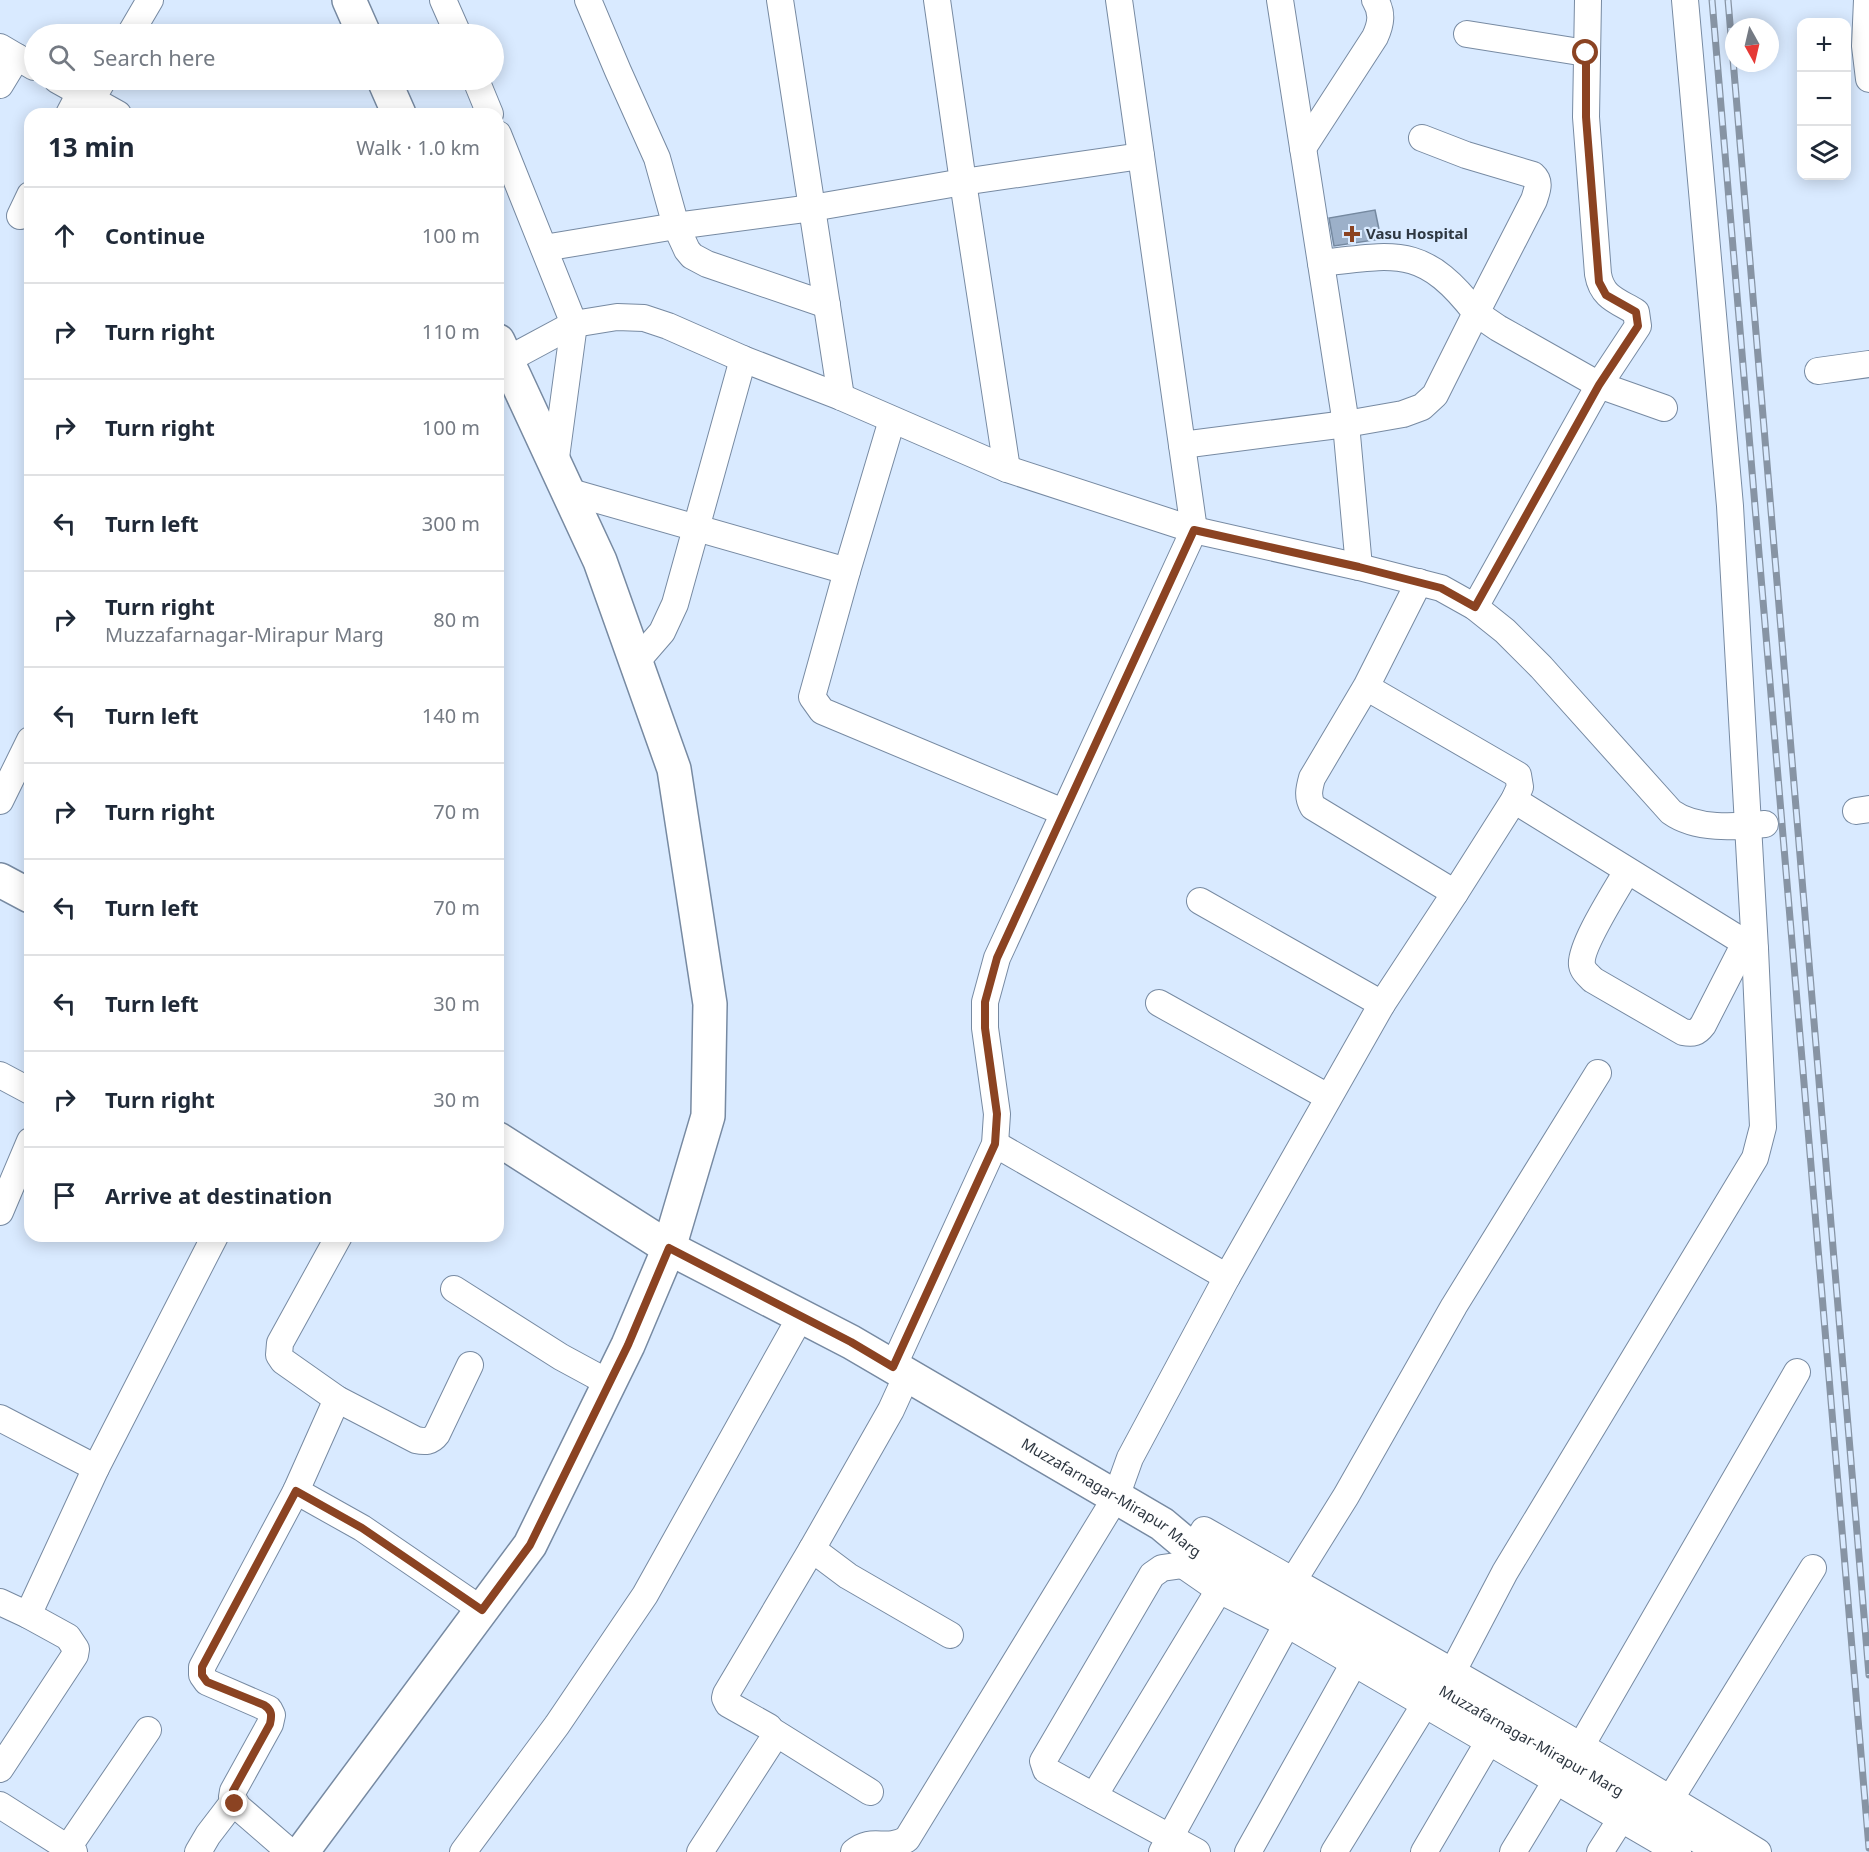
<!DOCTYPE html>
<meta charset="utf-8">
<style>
body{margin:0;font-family:"Noto Sans",sans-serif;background:#f2f2f3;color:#1f2937}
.controls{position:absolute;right:18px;top:18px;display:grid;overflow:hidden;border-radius:12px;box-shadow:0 3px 15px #0003}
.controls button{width:54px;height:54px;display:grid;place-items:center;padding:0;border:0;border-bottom:2px solid #e0e1e3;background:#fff;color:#1f2937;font:30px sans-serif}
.compass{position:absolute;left:1725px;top:18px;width:54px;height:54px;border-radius:50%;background:#fff;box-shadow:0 3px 15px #0003;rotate:172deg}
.stop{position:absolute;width:18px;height:18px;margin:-14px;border:4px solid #8b4322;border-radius:50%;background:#fff}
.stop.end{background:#8b4322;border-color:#fff;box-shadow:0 2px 6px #0008}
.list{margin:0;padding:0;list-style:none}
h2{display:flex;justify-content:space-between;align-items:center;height:78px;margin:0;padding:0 24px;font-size:26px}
h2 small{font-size:20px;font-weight:400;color:#747a83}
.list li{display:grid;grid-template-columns:39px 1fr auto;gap:18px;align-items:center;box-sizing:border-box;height:96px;padding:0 24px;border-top:2px solid #e0e1e3}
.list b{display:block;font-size:22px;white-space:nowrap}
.list p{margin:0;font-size:20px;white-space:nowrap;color:#747a83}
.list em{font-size:20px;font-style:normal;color:#747a83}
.icon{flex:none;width:33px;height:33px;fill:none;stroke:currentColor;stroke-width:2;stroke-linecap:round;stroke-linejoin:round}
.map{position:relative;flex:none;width:1869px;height:1852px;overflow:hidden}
.search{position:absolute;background:#fff;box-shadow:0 3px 15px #0003;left:24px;top:24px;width:480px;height:66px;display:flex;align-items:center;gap:15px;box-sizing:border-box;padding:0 21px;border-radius:33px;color:#747a83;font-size:22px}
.panel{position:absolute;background:#fff;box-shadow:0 3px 15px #0003;left:24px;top:108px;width:480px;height:1134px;border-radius:18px}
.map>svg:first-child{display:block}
.building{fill:#9cb0c9;stroke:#7589a0;stroke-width:1.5}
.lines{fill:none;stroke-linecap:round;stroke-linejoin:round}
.minor-casing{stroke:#778aa2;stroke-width:28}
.major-casing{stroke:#778aa2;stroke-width:36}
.minor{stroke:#fff;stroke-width:26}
.major{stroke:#fff;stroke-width:33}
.rail-casing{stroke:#8794a4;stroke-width:7}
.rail{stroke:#d9eaff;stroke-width:4.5;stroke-dasharray:14;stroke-linecap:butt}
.route{stroke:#8b4322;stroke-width:8}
.poi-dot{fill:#8b4322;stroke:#d9eaff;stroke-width:2}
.labels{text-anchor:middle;stroke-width:4.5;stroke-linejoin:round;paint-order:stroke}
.poi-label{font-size:15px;font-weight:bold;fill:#2e3741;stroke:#d9eaff;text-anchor:start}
.street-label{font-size:15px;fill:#2e3741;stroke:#d9eaff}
</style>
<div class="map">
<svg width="1869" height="1852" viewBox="0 0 1869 1852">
<rect width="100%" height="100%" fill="#d9eaff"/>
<polygon class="building" points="1375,210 1381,239 1334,246 1329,218"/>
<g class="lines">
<defs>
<g id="minor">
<polyline points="443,0 458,34"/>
<polyline points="588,0 618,71 657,158 676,226 687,250 692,256 707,264 827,305"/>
<polyline points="780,0 841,397"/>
<polyline points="937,0 963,182 1007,469"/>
<polyline points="1280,0 1346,424 1359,567"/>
<polyline points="1867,0 1865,46 1869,79"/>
<polyline points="130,34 150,0"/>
<polyline points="1467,34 1586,53"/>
<polyline points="0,47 34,67"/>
<polyline points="57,80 118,114"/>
<polyline points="476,80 490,114"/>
<polyline points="0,85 17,57"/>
<polyline points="92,99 103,80"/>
<polyline points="69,114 80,93"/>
<polyline points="498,134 574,324 555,465"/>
<path d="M1422,138l44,17 67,20c8,7 4,15 1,25l-58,113 22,15 101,57 65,23"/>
<path d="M1303,148l72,-111c6,-13 8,-24 0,-37"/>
<polyline points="20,216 30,195"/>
<polyline points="544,248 676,226 812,208 963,182 1141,156"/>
<path d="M507,360l67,-36 43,-7 27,1 24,8 75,33 98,38 166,72 187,61 165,37 82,21 34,19 30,24 36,36 130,145c25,18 64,15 94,12"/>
<polyline points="1818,371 1869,364"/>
<polyline points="892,420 847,571 812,697 822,711 1063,812"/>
<path d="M1182,445l164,-21 57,-10 19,-7 13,-12 41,-82c-52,-67 -78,-59 -155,-50"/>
<polyline points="567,491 847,571"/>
<path d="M1475,607l124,-222 39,-59 -2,-14c-18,-11 -34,-14 -38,-38l-12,-157 2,-117"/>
<polyline points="636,662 662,632 675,604 743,359"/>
<path d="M1366,687l152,88 2,12 -6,13 -59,93 -142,-86c-6,-10 -4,-18 -1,-29l54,-91 53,-105"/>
<polyline points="1514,800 1755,949"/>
<polyline points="0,801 30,740"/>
<polyline points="1856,811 1869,809"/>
<path d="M1627,871c-10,18 -48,76 -45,94 1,6 6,10 11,15l90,52c10,2 14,1 20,-7l42,-82"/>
<polyline points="1200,901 1382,1004"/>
<polyline points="1159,1003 1328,1097"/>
<polyline points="0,1075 30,1091"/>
<polyline points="995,1144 1227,1277"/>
<polyline points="0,1212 30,1141"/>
<path d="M339,1236l-59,107 -1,12 4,6 54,38 79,41c9,2 15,2 21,-6l33,-69"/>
<polyline points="454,1289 561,1357 609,1383"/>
<polyline points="893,1367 995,1144 997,1114 985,1028 985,1002 997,958 1194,530 1119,0"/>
<polyline points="0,1418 96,1468"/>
<polyline points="296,1491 362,1528 482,1610"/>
<polyline points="812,1549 848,1576 950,1635"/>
<polyline points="1183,1565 1162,1568 1152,1575 1043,1761 1046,1770 1197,1852"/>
<polyline points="1293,1581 1346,1496 1454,1306 1598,1073"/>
<polyline points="0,1602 28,1615 96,1468 215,1236"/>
<polyline points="1453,1671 1505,1572 1755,1158 1763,1127 1755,949 1730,506 1685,0"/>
<polyline points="774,1732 870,1792"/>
<polyline points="1581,1746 1797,1372"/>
<polyline points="0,1769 75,1655 76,1649 68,1637 28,1615"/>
<polyline points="1094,1796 1219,1590"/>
<polyline points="1671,1798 1813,1568"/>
<polyline points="0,1805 74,1852"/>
<polyline points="65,1852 148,1730"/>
<polyline points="198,1852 208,1835 234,1801"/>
<polyline points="290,1852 238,1807 232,1797 233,1791 270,1724 272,1715 269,1709 207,1682 202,1675 202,1667 296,1491 337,1399"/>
<polyline points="463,1852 557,1725 645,1595 801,1316"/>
<polyline points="700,1852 775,1736 769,1727 728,1704 725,1698 726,1694 812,1549 891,1410 907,1375"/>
<path d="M854,1852c19,-16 31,0 53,-13l209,-342 14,-39 97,-181 155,-273 73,-111"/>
<polyline points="1162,1852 1287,1624"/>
<polyline points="1248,1852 1354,1663"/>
<polyline points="1334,1852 1425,1704"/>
<polyline points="1424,1852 1489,1741"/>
<polyline points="1513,1852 1556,1781"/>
<polyline points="1600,1852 1621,1819"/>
<path d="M1678,1852l-391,-228 -68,-34 -36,-25 21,-35c186,106 372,210 554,322"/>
</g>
<g id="major">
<polyline points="349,0 364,34"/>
<polyline points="384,80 399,114"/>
<polyline points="0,880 30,896"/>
<path id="s1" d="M498,1139l171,109 182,94 311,182 31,26 534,302"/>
<polyline points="302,1852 530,1545 628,1345 669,1248 708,1116 710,1004 674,769 600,561 498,341"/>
</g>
</defs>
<use href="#minor" class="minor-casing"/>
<use href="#major" class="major-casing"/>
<use href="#minor" class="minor"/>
<use href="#major" class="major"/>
<defs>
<g id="rail">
<polyline points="1712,0 1869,1848"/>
<polyline points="1728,0 1869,1675"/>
</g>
</defs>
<use href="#rail" class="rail-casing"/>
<use href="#rail" class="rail"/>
</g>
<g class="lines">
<path class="route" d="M235,1804l-3,-7 1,-6 37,-67c2,-9 2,-14 -6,-19l-57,-23 -5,-7v-8l94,-176 66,37 120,82 48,-65 98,-200 41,-97 182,94 42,25 102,-223 2,-30 -12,-86v-26l12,-44 197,-428 165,37 82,21 34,19 124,-222 39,-59 -2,-14 -30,-17 -7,-13 -13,-165v-64"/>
</g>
<path class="poi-dot" d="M1349 225h6v6h6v6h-6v6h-6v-6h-6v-6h6z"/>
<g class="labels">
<g class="poi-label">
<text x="1366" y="239">Vasu Hospital</text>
</g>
<g class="street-label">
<text dy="5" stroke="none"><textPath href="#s1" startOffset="711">Muzzafarnagar-Mirapur Marg</textPath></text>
<text dy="5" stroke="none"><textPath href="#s1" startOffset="1197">Muzzafarnagar-Mirapur Marg</textPath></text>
</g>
</g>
</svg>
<div class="controls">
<button>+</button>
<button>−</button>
<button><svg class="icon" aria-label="layers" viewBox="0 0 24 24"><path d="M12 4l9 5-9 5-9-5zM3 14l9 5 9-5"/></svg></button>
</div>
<svg class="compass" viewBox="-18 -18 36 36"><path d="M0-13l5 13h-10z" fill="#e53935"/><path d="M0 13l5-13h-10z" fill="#747a83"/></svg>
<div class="stop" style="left:1586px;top:53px"></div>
<div class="stop end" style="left:235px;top:1804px"></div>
<div class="search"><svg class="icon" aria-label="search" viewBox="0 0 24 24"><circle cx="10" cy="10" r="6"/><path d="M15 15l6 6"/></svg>Search here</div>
<section class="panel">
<h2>13 min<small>Walk · 1.0 km</small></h2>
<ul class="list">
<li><svg class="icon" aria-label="ahead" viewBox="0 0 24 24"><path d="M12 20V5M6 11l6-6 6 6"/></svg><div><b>Continue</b></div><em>100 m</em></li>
<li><svg class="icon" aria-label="right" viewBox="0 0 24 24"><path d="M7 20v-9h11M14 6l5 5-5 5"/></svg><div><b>Turn right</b></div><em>110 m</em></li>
<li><svg class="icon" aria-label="right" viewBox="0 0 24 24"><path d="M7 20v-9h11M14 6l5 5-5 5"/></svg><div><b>Turn right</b></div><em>100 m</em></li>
<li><svg class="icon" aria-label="left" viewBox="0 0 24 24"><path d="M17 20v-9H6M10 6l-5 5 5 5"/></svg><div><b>Turn left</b></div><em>300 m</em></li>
<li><svg class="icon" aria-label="right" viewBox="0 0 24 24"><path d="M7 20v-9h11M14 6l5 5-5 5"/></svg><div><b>Turn right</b><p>Muzzafarnagar-Mirapur Marg</p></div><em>80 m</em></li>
<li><svg class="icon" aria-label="left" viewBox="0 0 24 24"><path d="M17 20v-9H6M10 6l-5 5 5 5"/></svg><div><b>Turn left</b></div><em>140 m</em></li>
<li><svg class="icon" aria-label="right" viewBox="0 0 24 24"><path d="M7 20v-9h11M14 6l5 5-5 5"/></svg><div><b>Turn right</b></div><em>70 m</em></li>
<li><svg class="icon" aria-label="left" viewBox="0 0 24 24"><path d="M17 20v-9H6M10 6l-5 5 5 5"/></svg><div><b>Turn left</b></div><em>70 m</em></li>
<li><svg class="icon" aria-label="left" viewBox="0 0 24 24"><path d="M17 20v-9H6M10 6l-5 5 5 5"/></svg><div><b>Turn left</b></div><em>30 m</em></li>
<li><svg class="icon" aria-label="right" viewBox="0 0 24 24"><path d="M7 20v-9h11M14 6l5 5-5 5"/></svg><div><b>Turn right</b></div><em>30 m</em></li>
<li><svg class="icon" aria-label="arrive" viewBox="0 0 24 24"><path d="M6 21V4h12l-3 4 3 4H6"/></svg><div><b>Arrive at destination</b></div></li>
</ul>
</section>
</div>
